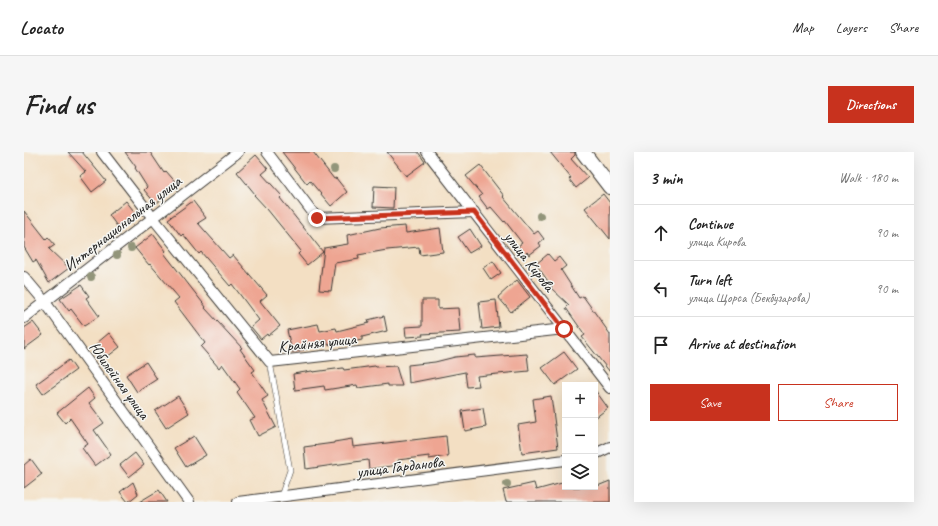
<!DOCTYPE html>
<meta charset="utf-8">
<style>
body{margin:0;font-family:Caveat,sans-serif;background:#f6f6f6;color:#222}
.controls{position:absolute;right:12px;bottom:12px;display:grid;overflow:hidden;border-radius:0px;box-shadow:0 4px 16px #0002}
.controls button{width:36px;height:36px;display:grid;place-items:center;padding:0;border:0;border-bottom:1px solid #e0e0e0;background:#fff;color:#222;font:20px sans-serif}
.stop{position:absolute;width:12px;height:12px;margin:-9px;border:3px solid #c8321e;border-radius:50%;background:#fff}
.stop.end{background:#c8321e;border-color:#fff;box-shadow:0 1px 4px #0008}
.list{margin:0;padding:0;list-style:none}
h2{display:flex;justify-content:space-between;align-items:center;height:52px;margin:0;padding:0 16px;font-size:17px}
h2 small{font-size:13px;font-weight:400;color:#767676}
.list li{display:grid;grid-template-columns:26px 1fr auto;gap:12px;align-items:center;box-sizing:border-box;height:56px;padding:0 16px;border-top:1px solid #e0e0e0}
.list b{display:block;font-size:15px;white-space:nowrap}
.list p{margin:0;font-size:13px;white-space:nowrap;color:#767676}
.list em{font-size:13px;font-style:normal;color:#767676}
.actions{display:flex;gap:8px;padding:12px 16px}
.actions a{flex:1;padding:9px 0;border:1px solid #c8321e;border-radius:0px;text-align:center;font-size:14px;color:#c8321e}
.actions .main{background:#c8321e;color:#fff}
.icon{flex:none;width:22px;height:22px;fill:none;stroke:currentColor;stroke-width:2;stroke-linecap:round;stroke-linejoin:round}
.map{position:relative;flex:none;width:586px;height:350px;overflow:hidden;border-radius:0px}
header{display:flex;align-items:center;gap:24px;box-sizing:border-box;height:56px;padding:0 20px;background:#fff;border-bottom:1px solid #e0e0e0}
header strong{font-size:19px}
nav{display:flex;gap:22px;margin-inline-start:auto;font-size:14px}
.intro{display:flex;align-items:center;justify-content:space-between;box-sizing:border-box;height:96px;padding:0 24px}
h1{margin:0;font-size:28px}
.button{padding:10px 18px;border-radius:0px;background:#c8321e;color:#fff;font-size:14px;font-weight:700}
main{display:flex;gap:24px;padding:0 24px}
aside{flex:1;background:#fff;border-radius:0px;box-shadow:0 4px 16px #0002}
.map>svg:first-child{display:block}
.building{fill:#eea592}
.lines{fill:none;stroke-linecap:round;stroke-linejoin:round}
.lane-casing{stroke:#3c3935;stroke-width:6}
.street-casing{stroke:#3c3935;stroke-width:12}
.secondary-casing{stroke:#3c3935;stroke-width:16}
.lane{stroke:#fff;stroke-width:5}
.street{stroke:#fff;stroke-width:10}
.secondary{stroke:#fff;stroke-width:14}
.tree{fill:#92957a}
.route{stroke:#c8321e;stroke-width:5}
.labels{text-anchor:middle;stroke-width:3;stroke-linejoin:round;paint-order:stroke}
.street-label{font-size:16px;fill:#1c1c1c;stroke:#f6f6f2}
</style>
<header>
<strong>Locato</strong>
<nav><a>Map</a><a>Layers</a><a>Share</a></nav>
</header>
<div class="intro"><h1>Find us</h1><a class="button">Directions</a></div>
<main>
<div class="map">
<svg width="586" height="350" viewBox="0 0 586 350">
<rect width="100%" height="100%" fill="#f6f6f2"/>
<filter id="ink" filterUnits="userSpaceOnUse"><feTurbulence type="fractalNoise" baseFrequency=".025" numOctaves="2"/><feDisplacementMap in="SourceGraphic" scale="8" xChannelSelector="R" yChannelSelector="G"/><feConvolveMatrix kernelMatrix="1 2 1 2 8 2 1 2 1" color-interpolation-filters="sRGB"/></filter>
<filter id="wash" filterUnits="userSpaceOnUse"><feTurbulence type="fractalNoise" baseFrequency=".012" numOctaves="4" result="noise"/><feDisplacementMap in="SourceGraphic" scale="16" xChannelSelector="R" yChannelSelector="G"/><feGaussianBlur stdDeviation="0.9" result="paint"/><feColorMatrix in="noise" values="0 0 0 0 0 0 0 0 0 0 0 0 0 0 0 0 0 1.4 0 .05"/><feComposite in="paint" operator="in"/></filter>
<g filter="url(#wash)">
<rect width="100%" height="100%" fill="#f3dfc3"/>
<g id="blocks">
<g class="building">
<polygon points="44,0 58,0 82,29 68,40 56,24 62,20"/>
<polygon points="101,0 126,0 140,21 142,19 154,33 132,52 120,38 123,35 111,16 112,15"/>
<polygon points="258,0 289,0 310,27 312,26 323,40 307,54 286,29 283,32"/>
<polygon points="363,0 394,0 401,10 382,24"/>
<polygon points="526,0 551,0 551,3 547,7 564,26 552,36 545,27 547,26"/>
<polygon points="232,3 244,17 238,22 258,44 256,46 299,100 283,113 274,102 277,99 243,57 230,43 231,42 213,20"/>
<polygon points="456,13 480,44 479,45 510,82 514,79 520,87 515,91 517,94 505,103 503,100 500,103 494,94 498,91 481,69 480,70 467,55 464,57 455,45 458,43 442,24"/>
<polygon points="350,34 370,35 369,56 349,55"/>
<polygon points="579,42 586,51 586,87 561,56"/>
<polygon points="102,49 113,63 95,77 85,63"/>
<polygon points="169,49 182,66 174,71 205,106 209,103 243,143 236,149 256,174 244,184 243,182 237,187 227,175 235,168 208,132 206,134 177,100 175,102 159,82 157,84 144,67"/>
<polygon points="0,59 22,87 24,85 31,93 25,97 45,116 25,131 12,108 9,110 0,95"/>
<polygon points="381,74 382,81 416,76 419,100 396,103 395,95 363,98 334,103 335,107 311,111 307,139 295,138 300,96 324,92 323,83 356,76"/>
<polygon points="446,77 457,94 445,101 434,85"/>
<polygon points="129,82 142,99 140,101 182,155 181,156 218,196 216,197 231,218 228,220 244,244 238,248 252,275 234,284 226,268 231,266 213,240 216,237 198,212 195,216 177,195 181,191 150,150 155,146 126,112 125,113 111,96"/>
<polygon points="524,102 530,109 535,105 542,114 537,118 555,146 559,144 586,182 586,220 558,185 561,183 542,156 545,153 527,136 528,135 512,112"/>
<polygon points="469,109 477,121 467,128 459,116"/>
<polygon points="493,128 506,145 487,160 474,145"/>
<polygon points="57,133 65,144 62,146 75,164 60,174 47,157 45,159 36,147"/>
<polygon points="398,148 414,148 414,157 434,156 436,180 398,182 399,184 382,185 381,175 398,174"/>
<polygon points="472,148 475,175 458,177 455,150"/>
<polygon points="360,164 363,179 338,185 338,188 328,190 328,188 304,193 303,188 282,193 283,197 268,200 263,178 294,172 296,179 312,176 313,179 345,171 344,168"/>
<polygon points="9,170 19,183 0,197 0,176"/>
<polygon points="85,181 96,195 83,205 73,191"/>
<polygon points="540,200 553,217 531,233 518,216"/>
<polygon points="503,202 505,219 453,224 455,234 443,235 441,220 385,231 384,213 411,210 431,205 451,203 451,206"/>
<polygon points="45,208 52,218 19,242 12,232"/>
<polygon points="122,210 133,227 113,240 102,223"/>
<polygon points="351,214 352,215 372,214 378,234 364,234 364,232 334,236 333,233 301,238 300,234 271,238 269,222 288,219 289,220 319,216 320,218"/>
<polygon points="64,236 71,246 65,251 80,271 70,278 87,302 71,314 58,296 64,292 46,266 41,271 33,261"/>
<polygon points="571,238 584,256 571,266"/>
<polygon points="154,244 165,261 142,276 131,259"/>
<polygon points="527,244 534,296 498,301 494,273 512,270 509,247"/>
<polygon points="459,256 462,275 441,279 438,259"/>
<polygon points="170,284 182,303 162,315 150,296"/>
<polygon points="422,284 424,304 405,307 405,304 374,308 375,313 345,317 344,308 282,317 280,295 310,291 310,290 328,287 329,295"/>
<polygon points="111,301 120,313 105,325 96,313"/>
<polygon points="7,307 18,322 0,336 0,313"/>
<polygon points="586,329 586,350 482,350 479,338 510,331 512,338 538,331 540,335 571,335"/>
<polygon points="109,330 114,342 104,350 96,340"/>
<polygon points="135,338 143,350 115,350"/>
</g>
</g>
</g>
<g filter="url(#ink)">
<use href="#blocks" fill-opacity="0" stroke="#3c3935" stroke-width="1"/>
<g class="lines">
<defs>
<polyline id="lane" points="246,210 266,318 257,344"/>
<g id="street">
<polyline points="78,0 129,66 246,210 540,177"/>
<polyline points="243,0 293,66 450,60"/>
<polyline points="403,0 586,236"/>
<polyline points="0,125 21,150 165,350"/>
<polyline points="0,166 214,0"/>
<polyline points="571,302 586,295"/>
<polyline points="214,350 541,308"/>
</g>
<polyline id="secondary" points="559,0 586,35"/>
</defs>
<use href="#lane" class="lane-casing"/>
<use href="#street" class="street-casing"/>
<use href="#secondary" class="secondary-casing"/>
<use href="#lane" class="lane"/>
<use href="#street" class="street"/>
<use href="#secondary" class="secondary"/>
</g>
<g class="tree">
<circle cx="310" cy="17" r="4"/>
<circle cx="516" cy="64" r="4"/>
<circle cx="107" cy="96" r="4"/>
<circle cx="93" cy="103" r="4"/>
<circle cx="67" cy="125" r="4"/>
<circle cx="483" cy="332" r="4"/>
</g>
</g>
<g class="lines" filter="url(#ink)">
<polyline class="route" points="293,66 450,60 540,177"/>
</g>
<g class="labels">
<g class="street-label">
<text transform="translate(98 71) rotate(-38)" y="6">Интернациональная улица</text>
<text transform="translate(506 109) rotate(52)" y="6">улица Кирова</text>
<text transform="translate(293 190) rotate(-6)" y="6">Крайняя улица</text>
<text transform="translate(96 228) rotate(54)" y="6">Юбилейная улица</text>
<text transform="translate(376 314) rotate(-7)" y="6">улица Гарданова</text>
</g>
</g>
</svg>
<div class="controls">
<button>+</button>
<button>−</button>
<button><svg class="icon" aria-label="layers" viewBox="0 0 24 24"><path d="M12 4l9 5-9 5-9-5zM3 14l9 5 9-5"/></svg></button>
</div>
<div class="stop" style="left:540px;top:177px"></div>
<div class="stop end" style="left:293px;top:66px"></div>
</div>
<aside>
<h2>3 min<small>Walk · 180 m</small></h2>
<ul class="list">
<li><svg class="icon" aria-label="ahead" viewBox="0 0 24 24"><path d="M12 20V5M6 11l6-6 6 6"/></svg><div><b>Continue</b><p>улица Кирова</p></div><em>90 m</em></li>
<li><svg class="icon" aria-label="left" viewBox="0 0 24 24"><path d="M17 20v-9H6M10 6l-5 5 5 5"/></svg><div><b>Turn left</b><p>улица Щорса (Бекбузарова)</p></div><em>90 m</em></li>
<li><svg class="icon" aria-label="arrive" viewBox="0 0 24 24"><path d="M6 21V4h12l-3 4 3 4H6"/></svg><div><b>Arrive at destination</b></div></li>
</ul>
<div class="actions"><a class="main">Save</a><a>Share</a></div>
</aside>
</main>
